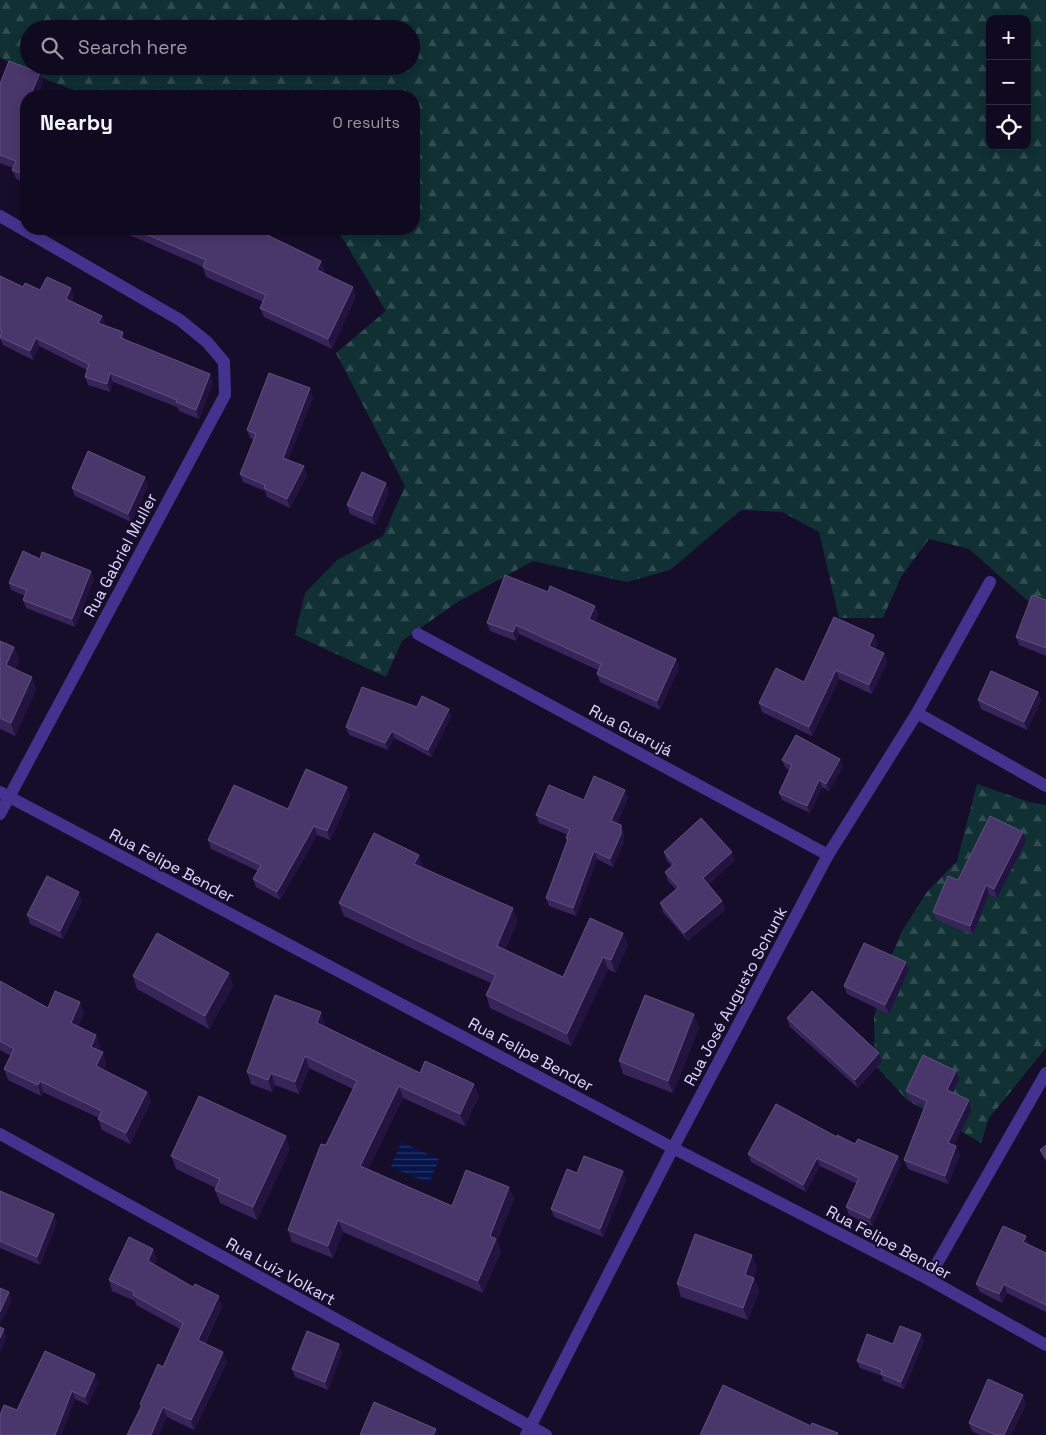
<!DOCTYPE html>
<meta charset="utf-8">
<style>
body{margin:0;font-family:"Space Grotesk",sans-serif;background:#1e182d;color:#f1f3f6}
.controls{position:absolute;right:15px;top:15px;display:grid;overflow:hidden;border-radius:10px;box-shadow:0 2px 12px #0003}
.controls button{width:45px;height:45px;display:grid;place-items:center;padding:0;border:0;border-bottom:1px solid #302b3e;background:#100a20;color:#f1f3f6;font:25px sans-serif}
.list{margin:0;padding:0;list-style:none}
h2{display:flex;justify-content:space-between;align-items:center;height:65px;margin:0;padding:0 20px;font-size:21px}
h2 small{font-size:16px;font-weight:400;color:#9c9aa5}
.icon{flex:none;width:28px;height:28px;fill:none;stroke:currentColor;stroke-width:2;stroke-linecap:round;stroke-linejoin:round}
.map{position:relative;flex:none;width:1046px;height:1435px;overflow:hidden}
.search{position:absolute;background:#100a20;box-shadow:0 2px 12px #0003;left:20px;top:20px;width:400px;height:55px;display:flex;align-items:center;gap:12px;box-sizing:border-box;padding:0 18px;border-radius:28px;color:#9c9aa5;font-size:19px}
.panel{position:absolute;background:#100a20;box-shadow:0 2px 12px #0003;left:20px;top:90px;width:400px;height:145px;border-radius:20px}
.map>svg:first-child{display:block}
.forest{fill:url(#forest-firs);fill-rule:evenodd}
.water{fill:url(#water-rules)}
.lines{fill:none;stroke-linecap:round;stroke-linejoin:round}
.minor{stroke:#44338e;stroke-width:12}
.wall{fill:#372459}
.shaded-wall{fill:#22133f}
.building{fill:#49376b;stroke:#615082}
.labels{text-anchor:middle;stroke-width:4;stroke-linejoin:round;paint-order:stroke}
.street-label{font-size:16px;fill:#e1d6ff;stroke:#160d2a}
</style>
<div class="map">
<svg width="1046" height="1435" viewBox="0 0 1046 1435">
<defs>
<pattern id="forest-firs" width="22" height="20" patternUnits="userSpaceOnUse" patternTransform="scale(1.25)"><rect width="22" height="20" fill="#103034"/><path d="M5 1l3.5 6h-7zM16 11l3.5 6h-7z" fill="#324d52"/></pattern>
<pattern id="water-rules" width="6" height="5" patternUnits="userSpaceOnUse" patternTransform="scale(1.25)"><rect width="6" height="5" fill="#05144b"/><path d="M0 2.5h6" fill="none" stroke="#293566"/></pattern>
</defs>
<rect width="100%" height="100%" fill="#160d2a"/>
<g class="forest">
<path d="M0,0h1046v622l-10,-14 -67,-59 -40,-10 -28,38 -18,41h-44l-20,-86 -37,-20 -41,-2 -71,60 -43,12 -94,-21 -77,42 -54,38 -16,36 -91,-42 10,-42 32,-33 46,-24 22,-50 -69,-133 50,-42 -49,-82h77v-133h-325l-67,-26 -22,-13zM990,19h37v127h-37zM29,29h382v37h-382z"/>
<polygon points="977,784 1029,802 1046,805 1046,1048 989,1118 981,1143 907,1100 875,1065 874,1018 884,973 902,931 927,892 957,861"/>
</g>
<polygon class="water" points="401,1142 439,1159 429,1183 391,1167"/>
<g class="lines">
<g class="minor">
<polyline points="0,216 180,320 207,342 224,362 225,395 0,814"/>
<polyline points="418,634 828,855"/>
<polyline points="917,713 1046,786"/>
<polyline points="0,792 673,1148 928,1279 1046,1345"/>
<polyline points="0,1134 546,1435"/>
<polyline points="928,1279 1046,1073"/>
<polyline points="526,1435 673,1148 828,855 917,713 990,582"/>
</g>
</g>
<g class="wall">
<polygon points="43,82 26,96 26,183 16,179 12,170 13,168 0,163 0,84"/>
<polygon points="116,229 267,229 265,234 325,270 323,273 356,296 332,349 264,317 260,308 263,302 206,277 203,267"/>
<polygon points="0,276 23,287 74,296 72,301 102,316 105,324 104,325 126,340 213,382 199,419 179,411 177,407 113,382 110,392 88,385 85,377 87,370 39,346 33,360 3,345 0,339"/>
<polygon points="313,397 288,460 307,475 290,508 267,497 265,491 243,482 240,474 254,440 250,438 247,430"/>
<polygon points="145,477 148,486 131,522 75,496 72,488"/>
<polygon points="389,492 375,525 350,514 347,505"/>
<polygon points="40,559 91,571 94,579 75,627 26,608 23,600 25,596 11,590 9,583"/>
<polygon points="548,592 595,606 598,615 595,622 676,659 679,667 660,710 600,682 597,674 598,670 519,634 516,641 490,631 487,623"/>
<polygon points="1046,600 1046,656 1019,645 1016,637"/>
<polygon points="874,635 878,644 875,649 884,653 887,662 872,694 839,679 812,736 762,712 759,703 804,682"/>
<polygon points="0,641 14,647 19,660 15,669 36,689 15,736 0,729"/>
<polygon points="1038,692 1041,701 1027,730 981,709 978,700"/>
<polygon points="417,707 449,709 451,716 431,757 394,738 388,750 349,735 346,727"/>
<polygon points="782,760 843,766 829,791 822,787 810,813 782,800 779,793 789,770 785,767"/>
<polygon points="347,787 350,796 330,840 317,835 280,900 256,887 253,879 258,871 211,849 208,840 288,809"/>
<polygon points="628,798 617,823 621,825 624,833 624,842 613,867 597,859 576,916 549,906 546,898 567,841 566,838 568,835 539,823 536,815 584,800"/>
<polygon points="1026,841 997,898 989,894 973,935 937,920 933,912 958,880"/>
<polygon points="664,852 735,860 708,885 722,901 725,910 688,941 663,912 660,903 676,889 668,881 665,872 672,866 667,861"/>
<polygon points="423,867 423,868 518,921 505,950 563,977 623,933 628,945 615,973 608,969 571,1046 490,1008 486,995 491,983 420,952 344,916 339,903"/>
<polygon points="82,901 63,939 30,924 27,915"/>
<polygon points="909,970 889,1014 847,994 844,986"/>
<polygon points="229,973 233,986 209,1029 137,989 133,976"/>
<polygon points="0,981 48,1008 84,1012 78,1027 96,1035 100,1046 98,1050 106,1063 103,1070 147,1092 151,1102 130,1144 102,1130 98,1119 99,1118 43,1092 41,1096 8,1080 4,1069 11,1056 0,1050"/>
<polygon points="787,1018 879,1053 882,1061 858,1088 790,1027"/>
<polygon points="325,1024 325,1026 420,1073 479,1096 465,1126 403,1098 368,1169 452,1206 509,1187 514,1199 497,1241 501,1251 483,1293 343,1232 333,1258 292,1242 288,1230 326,1145 353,1089 309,1068 299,1094 275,1085 272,1092 251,1084 247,1072"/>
<polygon points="699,1027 673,1093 623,1074 619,1061"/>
<polygon points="956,1071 959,1079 953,1093 972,1109 954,1145 956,1146 960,1155 948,1184 908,1169 904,1160 925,1107 909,1100 906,1091"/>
<polygon points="837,1137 855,1144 898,1156 901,1164 872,1226 849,1215 846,1207 857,1184 820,1166 806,1192 751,1162 748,1154"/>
<polygon points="1046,1145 1046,1162 1043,1157 1040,1150"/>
<polygon points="290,1149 257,1220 220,1203 215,1190 216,1188 176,1169 171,1156"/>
<polygon points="577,1173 626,1180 603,1237 554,1217 551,1209"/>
<polygon points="0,1191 57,1222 40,1265 0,1248"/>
<polygon points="1029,1245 1046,1253 1046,1312 1007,1293 1002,1303 980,1292 976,1284"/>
<polygon points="157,1259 154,1265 222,1306 205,1344 227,1362 194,1430 167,1417 141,1407 140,1404 163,1367 180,1329 136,1305 135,1301 112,1291 109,1280"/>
<polygon points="757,1267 753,1278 754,1278 759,1291 748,1320 681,1297 677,1284"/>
<polygon points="924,1341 904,1389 883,1381 882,1376 860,1368 857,1361 893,1344"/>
<polygon points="45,1351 98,1383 88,1405 75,1399 61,1435 0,1435 17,1410"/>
<polygon points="342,1353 328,1390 295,1377 292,1369"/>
<polygon points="1026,1404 1011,1435 980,1435 972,1431 969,1423"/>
</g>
<g class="shaded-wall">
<polygon points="40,73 43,82 38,96 30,96"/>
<polygon points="260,229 267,229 262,241 259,231"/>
<polygon points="321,261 325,270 320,279 317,270"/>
<polygon points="353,287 356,296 332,349 328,339"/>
<polygon points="71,288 74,296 69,307 66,299"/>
<polygon points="102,316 105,324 101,332 98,323"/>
<polygon points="123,332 126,340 121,338"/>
<polygon points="36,338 39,346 33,360 30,351"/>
<polygon points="110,373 113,382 110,392 107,384"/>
<polygon points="210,374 213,382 199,419 196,410"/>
<polygon points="310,388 313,397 286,466 283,458"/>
<polygon points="304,466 307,475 290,508 287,499"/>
<polygon points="145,477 148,486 131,522 128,514"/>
<polygon points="386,483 389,492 375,525 372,516"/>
<polygon points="91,571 94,579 75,627 72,619"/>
<polygon points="595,606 598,615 592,628 589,619"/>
<polygon points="516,625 519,634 516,641 513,632"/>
<polygon points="874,635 878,644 872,655 869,646"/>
<polygon points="14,647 19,660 10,678 6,665"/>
<polygon points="884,653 887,662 872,694 869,685"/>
<polygon points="676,659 679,667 660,710 657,701"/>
<polygon points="836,670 839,679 812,736 809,727"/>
<polygon points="32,677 36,689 15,736 11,723"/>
<polygon points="1038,692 1041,701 1027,730 1024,722"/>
<polygon points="449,709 451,716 431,757 428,750"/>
<polygon points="392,731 394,738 388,750 385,743"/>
<polygon points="840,759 843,766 829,791 826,784"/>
<polygon points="819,780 822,787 810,813 807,806"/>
<polygon points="347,787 350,796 330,840 327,831"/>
<polygon points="625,790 628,798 614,829 611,821"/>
<polygon points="621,825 624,833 624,842 613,867 610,859"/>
<polygon points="314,826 317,835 280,900 277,892"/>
<polygon points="1023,832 1026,841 997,898 994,889"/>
<polygon points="594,851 597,859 576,916 573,908"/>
<polygon points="732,852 735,860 706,887 703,878"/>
<polygon points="419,855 423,867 419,877 414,864"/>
<polygon points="986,885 989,894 973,935 970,926"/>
<polygon points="79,892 82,901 63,939 60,931"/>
<polygon points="722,901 725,910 688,941 684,933"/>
<polygon points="513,908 518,921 501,958 497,946"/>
<polygon points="623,933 628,945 615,973 611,960"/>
<polygon points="603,957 608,969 571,1046 567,1034"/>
<polygon points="906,962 909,970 889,1014 885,1005"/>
<polygon points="229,973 233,986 209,1029 205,1016"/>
<polygon points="80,1002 84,1012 75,1034 71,1023"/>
<polygon points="321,1012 325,1024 322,1034 317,1023"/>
<polygon points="694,1014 699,1027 673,1093 668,1081"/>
<polygon points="96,1035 100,1046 95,1058 91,1047"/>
<polygon points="103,1052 106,1063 100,1077 96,1066"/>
<polygon points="879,1053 882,1061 858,1088 855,1080"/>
<polygon points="305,1056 309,1068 299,1094 295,1082"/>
<polygon points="956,1071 959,1079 950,1099 947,1090"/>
<polygon points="271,1073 275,1085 272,1092 268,1080"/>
<polygon points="40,1081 43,1092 41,1096 38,1085"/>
<polygon points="474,1084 479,1096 465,1126 460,1114"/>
<polygon points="399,1086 403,1098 364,1178 360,1166"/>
<polygon points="147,1092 151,1102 130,1144 126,1133"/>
<polygon points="969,1100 972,1109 951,1152 948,1143"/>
<polygon points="286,1136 290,1149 257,1220 253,1207"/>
<polygon points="956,1146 960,1155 948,1184 945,1176"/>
<polygon points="898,1156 901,1164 872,1226 870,1218"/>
<polygon points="817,1158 820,1166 806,1192 803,1185"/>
<polygon points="623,1171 626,1180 603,1237 600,1229"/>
<polygon points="509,1187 514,1199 497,1241 501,1251 483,1293 478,1281 490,1236"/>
<polygon points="54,1214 57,1222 40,1265 37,1257"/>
<polygon points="338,1220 343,1232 333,1258 328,1246"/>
<polygon points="1026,1236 1029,1245 1023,1242"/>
<polygon points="153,1249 157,1259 151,1271 148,1261"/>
<polygon points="752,1255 757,1267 749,1288 745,1275"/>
<polygon points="754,1278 759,1291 748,1320 743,1308"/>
<polygon points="1004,1284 1007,1293 1002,1303 999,1294"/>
<polygon points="9,1292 12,1300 0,1326 0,1312"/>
<polygon points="219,1296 222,1306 201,1351 198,1340"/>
<polygon points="4,1329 7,1337 0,1353 0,1338"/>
<polygon points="921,1334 924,1341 904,1389 901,1382"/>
<polygon points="339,1344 342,1353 328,1390 325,1382"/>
<polygon points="223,1352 227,1362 194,1430 191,1420"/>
<polygon points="95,1374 98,1383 88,1405 85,1397"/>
<polygon points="72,1391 75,1399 61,1435 55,1435"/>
<polygon points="1023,1395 1026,1404 1011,1435 1004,1435"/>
<polygon points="163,1407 167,1417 159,1435 151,1435"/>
<polygon points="436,1429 438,1435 433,1435"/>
</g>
<g class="building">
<polygon points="9,61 40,73 30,96 26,96 26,175 12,170 16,161 0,155 0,84"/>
<polygon points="134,229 260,229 259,231 321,261 317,270 353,287 328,339 260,308 266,295 203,267 206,260"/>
<polygon points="0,276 23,287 25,283 40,290 47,277 71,288 66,299 102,316 98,323 123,332 121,338 210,374 196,410 176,402 177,400 110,373 107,384 85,377 89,364 36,338 30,351 0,337 2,331 0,330"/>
<polygon points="269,373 310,388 283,458 304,466 287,499 264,488 265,485 240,474 256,434 247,430"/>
<polygon points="88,451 145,477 128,514 72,488"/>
<polygon points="362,472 386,483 372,516 347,505"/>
<polygon points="23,551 40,559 42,552 91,571 72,619 23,600 27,590 9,583"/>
<polygon points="505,575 548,592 550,586 595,606 589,619 676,659 657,701 597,674 601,664 516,625 513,632 487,623"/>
<polygon points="1032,595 1046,600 1046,648 1016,637"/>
<polygon points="834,617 874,635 869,646 884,653 869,685 836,670 809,727 759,703 776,668 804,682"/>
<polygon points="0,641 14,647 6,665 32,677 11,723 0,718"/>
<polygon points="991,671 1038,692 1024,722 978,700"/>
<polygon points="362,687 417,707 422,696 449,709 428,750 392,731 385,743 346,727"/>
<polygon points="796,735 840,759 826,784 819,780 807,806 779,793 792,765 782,760"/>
<polygon points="306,769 347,787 327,831 314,826 277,892 253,879 261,865 208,840 234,785 288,809"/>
<polygon points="594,776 625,790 611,821 621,825 621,834 610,859 594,851 573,908 546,898 568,839 566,838 570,829 536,815 549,785 584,800"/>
<polygon points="990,816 1023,832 994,889 986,885 970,926 933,912 948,876 958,880"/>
<polygon points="701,818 732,852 703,878 722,901 684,933 660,903 679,887 665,872 674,864 664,852"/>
<polygon points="374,833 419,855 414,864 513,908 497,946 563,977 590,918 623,933 611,960 603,957 567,1034 486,995 496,975 416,940 339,903"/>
<polygon points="47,876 79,892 60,931 27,915"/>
<polygon points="157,933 229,973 205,1016 133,976"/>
<polygon points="864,943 906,962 885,1005 844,986"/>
<polygon points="0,981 48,1008 55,991 80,1002 71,1023 96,1035 91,1047 103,1052 96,1066 147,1092 126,1133 98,1119 102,1111 40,1081 38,1085 4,1069 14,1049 0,1041"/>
<polygon points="812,991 879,1053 855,1080 787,1018"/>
<polygon points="275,995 321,1012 317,1023 420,1073 425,1061 474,1084 460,1114 399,1086 360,1166 452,1206 466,1170 509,1187 490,1236 496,1239 478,1281 338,1220 328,1246 288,1230 321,1144 326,1145 357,1081 305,1056 295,1082 271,1073 268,1080 247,1072"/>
<polygon points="645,995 694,1014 668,1081 619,1061"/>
<polygon points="923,1055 956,1071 947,1090 969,1100 948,1143 956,1146 945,1176 904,1160 927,1101 906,1091"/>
<polygon points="199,1096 286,1136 253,1207 215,1190 220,1179 171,1156"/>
<polygon points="776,1104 837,1137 837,1135 855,1144 858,1139 898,1156 870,1218 846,1207 859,1178 817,1158 803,1185 748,1154"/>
<polygon points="1046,1145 1046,1158 1040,1150"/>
<polygon points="584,1156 623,1171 600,1229 551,1209 567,1169 577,1173"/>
<polygon points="0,1191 54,1214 37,1257 0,1241"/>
<polygon points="1003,1226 1026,1236 1023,1242 1046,1253 1046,1305 1004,1284 999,1294 976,1284"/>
<polygon points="695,1234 752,1255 745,1275 754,1278 743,1308 677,1284"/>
<polygon points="129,1237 153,1249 148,1261 193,1287 195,1284 219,1296 198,1340 223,1352 208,1385 191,1420 163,1407 151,1435 127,1435 142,1405 140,1404 158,1364 163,1367 183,1323 133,1295 134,1292 109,1280"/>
<polygon points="0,1288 9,1292 0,1312"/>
<polygon points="900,1326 921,1334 901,1382 881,1374 882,1370 857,1361 867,1334 893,1344"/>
<polygon points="0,1327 4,1329 0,1338"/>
<polygon points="307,1331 339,1344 325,1382 292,1369"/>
<polygon points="45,1351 95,1374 85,1397 72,1391 55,1435 0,1435 0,1415 4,1405 17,1410"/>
<polygon points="988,1379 1023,1395 1004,1435 996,1435 969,1423"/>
<polygon points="723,1385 811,1426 812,1423 838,1433 837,1435 700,1435"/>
<polygon points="374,1402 436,1429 433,1435 360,1435"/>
</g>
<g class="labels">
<g class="street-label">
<text transform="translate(120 555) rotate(-62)" y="6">Rua Gabriel Muller</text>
<text transform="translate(631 730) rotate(28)" y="6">Rua Guarujá</text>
<text transform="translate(172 865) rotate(28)" y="6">Rua Felipe Bender</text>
<text transform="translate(735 996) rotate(-62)" y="6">Rua José Augusto Schunk</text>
<text transform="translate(531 1054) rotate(28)" y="6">Rua Felipe Bender</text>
<text transform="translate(889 1242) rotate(28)" y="6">Rua Felipe Bender</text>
<text transform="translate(281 1271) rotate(29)" y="6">Rua Luiz Volkart</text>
</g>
</g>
</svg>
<div class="controls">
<button>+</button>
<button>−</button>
<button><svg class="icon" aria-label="locate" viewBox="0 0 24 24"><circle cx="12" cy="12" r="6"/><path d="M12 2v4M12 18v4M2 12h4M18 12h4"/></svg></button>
</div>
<div class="search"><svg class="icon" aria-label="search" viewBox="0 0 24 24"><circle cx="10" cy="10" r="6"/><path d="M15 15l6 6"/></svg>Search here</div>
<section class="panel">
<h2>Nearby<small>0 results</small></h2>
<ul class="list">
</ul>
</section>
</div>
